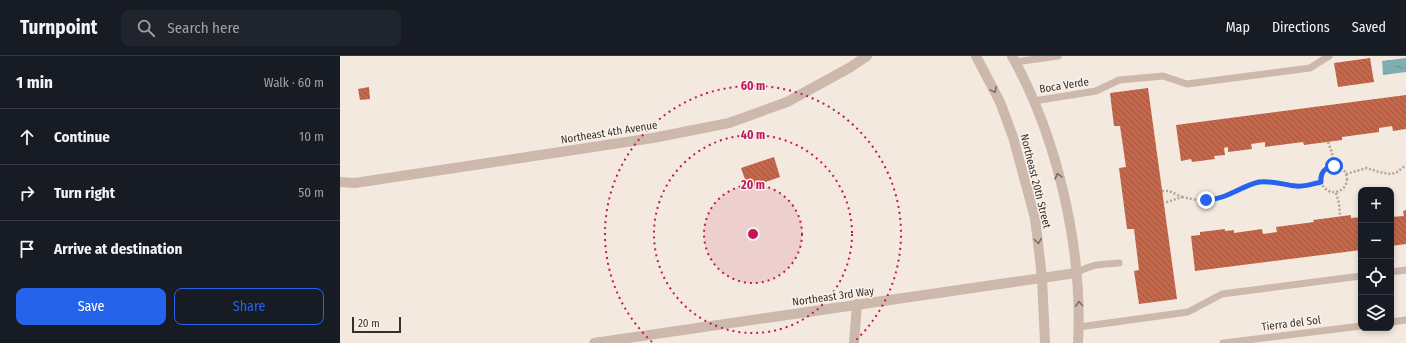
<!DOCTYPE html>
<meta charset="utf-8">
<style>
body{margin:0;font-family:"Fira Sans Condensed",sans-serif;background:#20242c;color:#f1f3f6}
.controls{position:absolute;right:12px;bottom:12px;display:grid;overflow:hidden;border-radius:8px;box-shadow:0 2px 6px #0003}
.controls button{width:36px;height:36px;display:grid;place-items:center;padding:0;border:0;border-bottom:1px solid #363941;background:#171b24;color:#f1f3f6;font:20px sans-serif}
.scale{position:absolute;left:12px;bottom:10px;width:49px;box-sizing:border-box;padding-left:4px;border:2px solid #392f2a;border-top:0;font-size:11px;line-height:14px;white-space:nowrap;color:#392f2a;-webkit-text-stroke:3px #faf3ec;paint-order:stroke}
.stop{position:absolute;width:12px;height:12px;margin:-9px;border:3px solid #2563eb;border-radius:50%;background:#fff}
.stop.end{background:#2563eb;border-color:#fff;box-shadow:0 1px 4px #0008}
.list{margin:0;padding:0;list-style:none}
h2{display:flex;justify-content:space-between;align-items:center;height:52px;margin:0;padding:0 16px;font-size:17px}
h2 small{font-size:13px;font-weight:400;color:#9ea1a6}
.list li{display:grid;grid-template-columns:26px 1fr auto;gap:12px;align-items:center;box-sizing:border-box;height:56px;padding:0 16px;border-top:1px solid #363941}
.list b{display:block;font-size:15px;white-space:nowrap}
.list em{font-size:13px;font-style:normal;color:#9ea1a6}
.actions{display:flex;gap:8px;padding:12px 16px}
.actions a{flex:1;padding:9px 0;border:1px solid #2563eb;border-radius:8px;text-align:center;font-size:14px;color:#2563eb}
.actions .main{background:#2563eb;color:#fff}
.icon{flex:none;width:22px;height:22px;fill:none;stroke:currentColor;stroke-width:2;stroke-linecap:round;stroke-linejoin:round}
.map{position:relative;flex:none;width:1066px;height:287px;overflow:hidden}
header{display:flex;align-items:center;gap:24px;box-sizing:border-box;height:56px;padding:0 20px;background:#171b24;border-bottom:1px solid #363941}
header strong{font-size:19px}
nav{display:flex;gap:22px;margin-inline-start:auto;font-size:14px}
.search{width:280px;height:36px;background:#20242c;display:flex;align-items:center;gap:10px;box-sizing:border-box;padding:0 14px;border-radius:8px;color:#9ea1a6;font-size:15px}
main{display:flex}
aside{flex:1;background:#171b24}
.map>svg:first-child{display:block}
.water{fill:url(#water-ripples)}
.building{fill:url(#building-back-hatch)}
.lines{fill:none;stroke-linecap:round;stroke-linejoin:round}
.path{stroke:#b8a395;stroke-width:2.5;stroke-dasharray:2 2;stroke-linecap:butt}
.service{stroke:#ccb9ab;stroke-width:7}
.minor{stroke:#ccb9ab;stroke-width:10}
.tertiary{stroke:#ccb9ab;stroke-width:10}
.oneway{stroke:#7b6d64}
.route{stroke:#2563eb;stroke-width:5}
.ring{fill:none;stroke:#c2185b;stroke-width:2;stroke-dasharray:2 4}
.labels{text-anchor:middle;stroke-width:3;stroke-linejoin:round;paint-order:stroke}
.street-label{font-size:11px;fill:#392f2a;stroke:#faf3ec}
.centre{fill:#c2185b;stroke:#faf3ec;stroke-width:2}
.ring-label{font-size:12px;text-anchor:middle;font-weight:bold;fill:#c2185b;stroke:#faf3ec;stroke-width:3;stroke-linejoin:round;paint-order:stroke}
</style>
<header>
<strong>Turnpoint</strong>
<div class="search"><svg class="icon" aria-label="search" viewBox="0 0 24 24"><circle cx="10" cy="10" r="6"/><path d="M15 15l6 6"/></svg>Search here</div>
<nav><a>Map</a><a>Directions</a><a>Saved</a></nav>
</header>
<main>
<aside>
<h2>1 min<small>Walk · 60 m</small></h2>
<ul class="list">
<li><svg class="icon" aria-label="ahead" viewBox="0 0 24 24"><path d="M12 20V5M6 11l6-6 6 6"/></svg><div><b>Continue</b></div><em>10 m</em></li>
<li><svg class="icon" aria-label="right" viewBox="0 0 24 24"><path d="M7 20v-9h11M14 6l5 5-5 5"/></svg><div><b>Turn right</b></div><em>50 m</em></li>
<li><svg class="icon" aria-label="arrive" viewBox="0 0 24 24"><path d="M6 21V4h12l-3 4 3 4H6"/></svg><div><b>Arrive at destination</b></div></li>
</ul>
<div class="actions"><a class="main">Save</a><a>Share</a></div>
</aside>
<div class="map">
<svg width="1066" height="287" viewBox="0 0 1066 287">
<defs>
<pattern id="water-ripples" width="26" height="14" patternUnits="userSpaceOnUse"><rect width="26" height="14" fill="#7eafb0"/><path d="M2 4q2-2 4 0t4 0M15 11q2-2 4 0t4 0" fill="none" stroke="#688f8f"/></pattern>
<pattern id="building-back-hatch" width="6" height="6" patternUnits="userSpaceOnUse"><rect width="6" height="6" fill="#c6674a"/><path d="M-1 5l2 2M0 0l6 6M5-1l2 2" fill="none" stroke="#a2553e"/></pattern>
</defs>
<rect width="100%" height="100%" fill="#f3e9df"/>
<polygon class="water" points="1066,2 1066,16 1043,19 1042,5"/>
<g class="building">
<polygon points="1030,2 1034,26 998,31 994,7"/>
<polygon points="29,31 30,43 20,44 18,33"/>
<polygon points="808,32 837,243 799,248 794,215 799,214 794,173 787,173 779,112 786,111 780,70 774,70 770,37"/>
<polygon points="1066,39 1066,73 1053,75 1052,70 1039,72 1039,76 1002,81 1002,84 964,89 963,86 925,91 925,86 911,88 912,93 888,96 888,91 884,92 885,99 874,100 875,103 852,106 851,103 841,105 836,69"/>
<polygon points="434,101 440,121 408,132 401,112"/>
<polygon points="1066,154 1066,188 1051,190 1051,161 1064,160 1063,155"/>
<polygon points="1011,159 1011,162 1021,161 1021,194 855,215 851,180 860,179 860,176 885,173 885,175 894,174 894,177 922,173 923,178 937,176 936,171 974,166 973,164"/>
</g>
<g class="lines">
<g class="path">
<polyline points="988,86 992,97 994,110"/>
<circle cx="994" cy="123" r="13"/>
<polyline points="1006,118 1027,112 1039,116 1051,118 1057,116 1066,109"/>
<polyline points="822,135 829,135 842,141 824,147"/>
<polyline points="996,137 999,147 1000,160"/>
<path d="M842,141c10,2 21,5 31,3 17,-2 32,-17 49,-18 12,-1 23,4 34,4 9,1 17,-2 25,-4"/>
</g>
<g class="service">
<polyline points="675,6 718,0"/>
<polyline points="694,45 756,35 779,24 823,20 847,28 970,12 989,0"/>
<polyline points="1051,216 1066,214"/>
<path d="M736,217c17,-9 25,-9 43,-10"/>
<polyline points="1051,266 1066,264"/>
<polyline points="739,271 848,256 882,238 1021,220"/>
<polyline points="883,287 1021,270"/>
</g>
<g class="minor">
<polyline points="0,126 15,127 313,82 389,67 447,46 509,12 527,0"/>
<polyline points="254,287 736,217"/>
<polyline points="514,287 517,248"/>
</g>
<g class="tertiary">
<polyline points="636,0 660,46 673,81 695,162 702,221 705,287"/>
<path d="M672,0c46,83 71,193 66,287"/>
</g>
</g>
<defs><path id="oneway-chevron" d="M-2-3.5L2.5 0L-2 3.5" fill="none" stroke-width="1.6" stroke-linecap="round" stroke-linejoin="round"/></defs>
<g class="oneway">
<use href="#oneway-chevron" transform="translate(654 34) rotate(62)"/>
<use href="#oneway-chevron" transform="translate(718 120) rotate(-106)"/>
<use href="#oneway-chevron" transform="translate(698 185) rotate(83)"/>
<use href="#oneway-chevron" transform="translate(739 248) rotate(-94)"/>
</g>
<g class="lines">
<path class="route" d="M866,144c19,0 35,-14 53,-18 12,-2 25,3 37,4 9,1 17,-2 25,-4 -1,-9 4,-15 13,-16"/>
</g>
<circle cx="413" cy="178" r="49" fill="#c2185b" fill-opacity=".12"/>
<g class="ring">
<circle cx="413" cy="178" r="49"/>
<circle cx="413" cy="178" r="99"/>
<path d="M312 286A148 148 0 1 1 514 286"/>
</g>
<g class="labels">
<g class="street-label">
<text transform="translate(724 29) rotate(-9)" y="4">Boca Verde</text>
<text transform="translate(269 76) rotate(-9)" y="4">Northeast 4th Avenue</text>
<text transform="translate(696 125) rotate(76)" y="4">Northeast 20th Street</text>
<text transform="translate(493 240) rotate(-8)" y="4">Northeast 3rd Way</text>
<text transform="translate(951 267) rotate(-7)" y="4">Tierra del Sol</text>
</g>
</g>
<circle cx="413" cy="178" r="6" class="centre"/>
<g class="ring-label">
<text x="413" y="34">60 m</text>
<text x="413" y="83">40 m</text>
<text x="413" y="133">20 m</text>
</g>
</svg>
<div class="controls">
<button>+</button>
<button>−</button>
<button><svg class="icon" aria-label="locate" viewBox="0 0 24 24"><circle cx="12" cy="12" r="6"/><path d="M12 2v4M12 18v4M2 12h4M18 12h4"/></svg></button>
<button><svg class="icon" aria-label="layers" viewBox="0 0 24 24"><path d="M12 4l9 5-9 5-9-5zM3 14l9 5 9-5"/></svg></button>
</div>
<div class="scale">20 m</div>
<div class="stop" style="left:994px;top:110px"></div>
<div class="stop end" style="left:866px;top:144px"></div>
</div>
</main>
